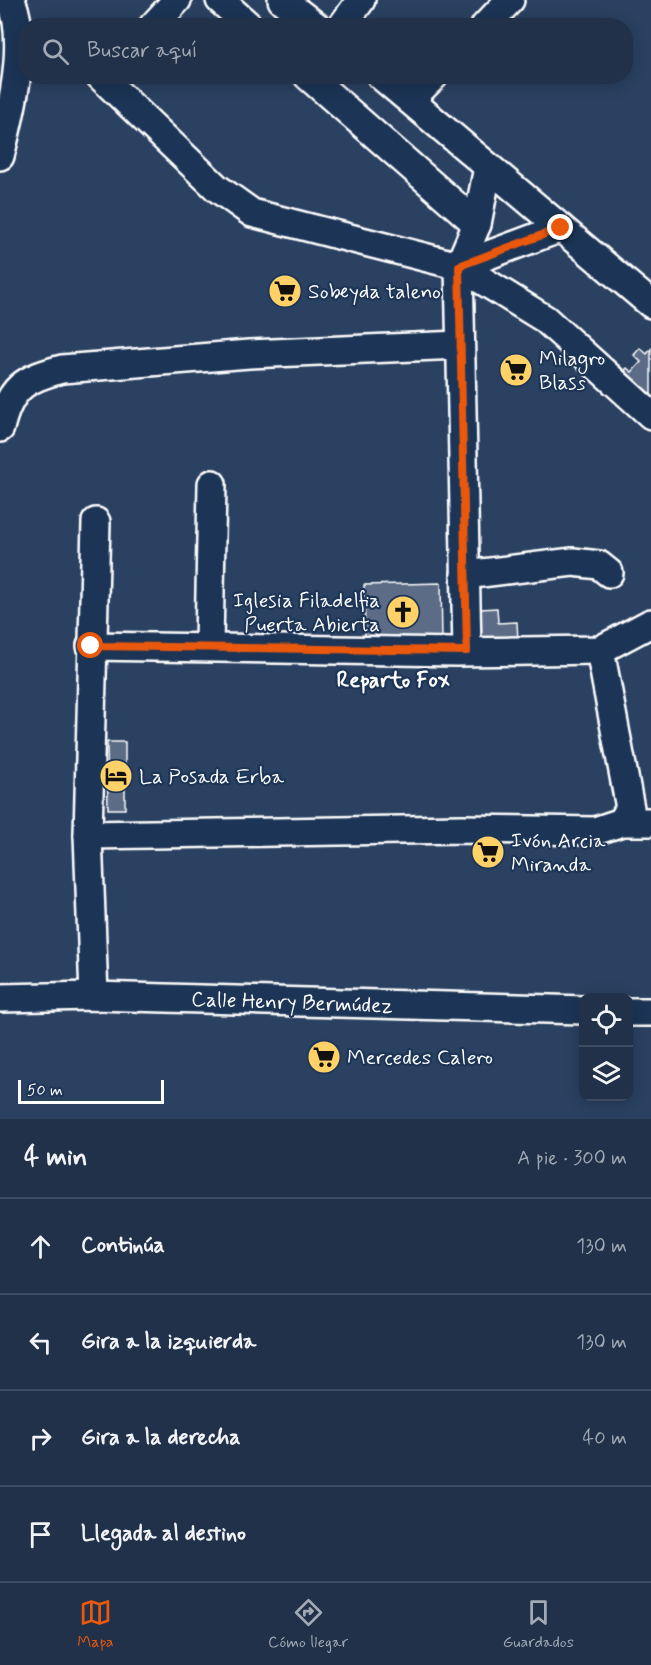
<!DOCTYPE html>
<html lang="es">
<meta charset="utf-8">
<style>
body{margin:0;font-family:Mynerve,sans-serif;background:#2d3d53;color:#f1f3f6}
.controls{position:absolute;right:18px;bottom:18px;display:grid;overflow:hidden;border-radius:12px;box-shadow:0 3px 15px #0003}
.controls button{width:54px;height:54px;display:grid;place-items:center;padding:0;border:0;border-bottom:2px solid #3d4c61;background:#203149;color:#f1f3f6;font:30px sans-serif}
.scale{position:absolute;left:18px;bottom:15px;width:146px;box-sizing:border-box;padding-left:6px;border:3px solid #fff;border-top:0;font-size:16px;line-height:21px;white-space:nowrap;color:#fff;-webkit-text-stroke:4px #1d3557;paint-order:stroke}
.stop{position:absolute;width:18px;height:18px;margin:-14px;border:4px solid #ea580c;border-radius:50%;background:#fff}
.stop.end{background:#ea580c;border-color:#fff;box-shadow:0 2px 6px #0008}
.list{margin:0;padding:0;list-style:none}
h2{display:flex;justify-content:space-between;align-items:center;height:78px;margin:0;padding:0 24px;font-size:26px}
h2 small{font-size:20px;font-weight:400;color:#a2a9b4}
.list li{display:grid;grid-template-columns:39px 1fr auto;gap:18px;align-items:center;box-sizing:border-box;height:96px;padding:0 24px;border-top:2px solid #3d4c61}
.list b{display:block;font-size:22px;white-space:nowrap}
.list em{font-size:20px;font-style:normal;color:#a2a9b4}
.icon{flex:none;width:33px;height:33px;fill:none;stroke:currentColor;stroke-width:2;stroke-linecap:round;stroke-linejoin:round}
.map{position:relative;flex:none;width:651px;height:1119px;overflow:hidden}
.search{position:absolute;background:#203149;box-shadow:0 3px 15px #0003;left:18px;right:18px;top:18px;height:66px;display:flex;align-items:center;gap:15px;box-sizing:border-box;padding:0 21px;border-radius:24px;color:#a2a9b4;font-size:22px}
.sheet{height:462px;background:#203149}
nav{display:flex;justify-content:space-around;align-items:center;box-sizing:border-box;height:84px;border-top:2px solid #3d4c61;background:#203149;font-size:16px;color:#a2a9b4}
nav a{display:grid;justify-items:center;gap:3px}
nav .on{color:#ea580c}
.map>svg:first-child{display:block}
.building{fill:#5b6c86;stroke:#fff;stroke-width:1.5}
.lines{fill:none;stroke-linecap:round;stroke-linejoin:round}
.minor-casing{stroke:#fff;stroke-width:32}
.minor{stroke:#1d3557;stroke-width:27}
.route{stroke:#ea580c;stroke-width:8}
.labels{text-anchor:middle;stroke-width:4.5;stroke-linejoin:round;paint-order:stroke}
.poi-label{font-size:21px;fill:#fff;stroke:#1d3557;text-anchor:start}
.street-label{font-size:21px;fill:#fff;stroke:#1d3557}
.neighbourhood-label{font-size:22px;font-weight:bold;fill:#fff;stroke:#1d3557}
</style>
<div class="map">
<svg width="651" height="1119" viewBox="0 0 651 1119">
<rect width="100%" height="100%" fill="#2a4161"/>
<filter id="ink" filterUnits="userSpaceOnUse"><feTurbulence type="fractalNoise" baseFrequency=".0167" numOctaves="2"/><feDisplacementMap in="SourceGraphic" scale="12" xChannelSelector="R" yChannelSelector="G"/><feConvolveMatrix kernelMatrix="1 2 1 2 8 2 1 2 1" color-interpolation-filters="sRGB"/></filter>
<g filter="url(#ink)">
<g class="building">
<polygon points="640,348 647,354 651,349 651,400 617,380 627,368 632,372 641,362 634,355"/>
<polygon points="441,583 442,639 365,641 364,585"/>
<polygon points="497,608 498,623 517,622 518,641 481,643 480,609"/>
<polygon points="107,742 125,742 125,809 108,809"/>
</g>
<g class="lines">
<defs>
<g id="minor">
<polyline points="220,0 249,26"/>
<polyline points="282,0 316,26"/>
<polyline points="153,26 177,0"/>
<polyline points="342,26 361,0"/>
<polyline points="485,26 510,0"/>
<polyline points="100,76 217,188 252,213 459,266 545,319 651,415"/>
<polyline points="308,76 477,224"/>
<polyline points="381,76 651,304"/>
<polyline points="410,100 434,76"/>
<path d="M0,156c11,-43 29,-114 11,-156"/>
<polyline points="459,266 561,228"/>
<path d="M0,428c10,-41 24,-49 62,-59l187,-15 211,-9"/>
<polyline points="465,575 573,562 599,565 609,573"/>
<polyline points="91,646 456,652 600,650 651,623"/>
<polyline points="209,646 212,484"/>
<polyline points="467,651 459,266 477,224 488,167"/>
<polyline points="622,822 651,822"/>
<polyline points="88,835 462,829 595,831 622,822 630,808 600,650"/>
<polyline points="94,996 88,835 96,522"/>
<polyline points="0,998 94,996 584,1010"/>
<polyline points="628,1012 651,1012"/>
</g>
</defs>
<use href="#minor" class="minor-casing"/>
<use href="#minor" class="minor"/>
</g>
</g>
<g class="lines" filter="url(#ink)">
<polyline class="route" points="91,646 467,651 459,266 561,228"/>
</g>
<defs>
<symbol id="supermarket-disc" viewBox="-11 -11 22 22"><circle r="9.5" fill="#ffd166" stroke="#1d3557"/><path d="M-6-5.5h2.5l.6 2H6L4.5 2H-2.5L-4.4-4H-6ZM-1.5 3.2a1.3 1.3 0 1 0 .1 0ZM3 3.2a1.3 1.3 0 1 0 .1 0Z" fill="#111"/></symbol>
<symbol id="church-disc" viewBox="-11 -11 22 22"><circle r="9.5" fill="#ffd166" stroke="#1d3557"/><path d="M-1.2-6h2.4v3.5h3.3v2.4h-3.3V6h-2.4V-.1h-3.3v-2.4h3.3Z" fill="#111"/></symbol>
<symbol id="hotel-disc" viewBox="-11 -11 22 22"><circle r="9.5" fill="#ffd166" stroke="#1d3557"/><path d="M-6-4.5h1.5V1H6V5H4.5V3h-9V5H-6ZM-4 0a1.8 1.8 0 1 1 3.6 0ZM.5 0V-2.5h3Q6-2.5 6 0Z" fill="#111"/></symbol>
</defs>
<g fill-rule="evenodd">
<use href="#supermarket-disc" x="266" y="272" width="38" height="38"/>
<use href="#supermarket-disc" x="497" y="351" width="38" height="38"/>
<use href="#church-disc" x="384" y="593" width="38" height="38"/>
<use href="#hotel-disc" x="97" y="757" width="38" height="38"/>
<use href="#supermarket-disc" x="469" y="833" width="38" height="38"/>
<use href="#supermarket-disc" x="305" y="1038" width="38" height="38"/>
</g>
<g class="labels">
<g class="poi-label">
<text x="308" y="298">Sobeyda taleno</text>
<text x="539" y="365">Milagro<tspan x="539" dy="24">Blass</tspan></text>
<text x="380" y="607" text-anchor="end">Iglesia Filadelfia<tspan x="380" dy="24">Puerta Abierta</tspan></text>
<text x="139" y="783">La Posada Erba</text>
<text x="511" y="847">Ivón Arcia<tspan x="511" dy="24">Miranda</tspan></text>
<text x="347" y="1064">Mercedes Calero</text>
</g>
<g class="street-label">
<text transform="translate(292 1002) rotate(2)" y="7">Calle Henry Bermúdez</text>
</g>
<g class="neighbourhood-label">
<text x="393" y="687">Reparto Fox</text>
</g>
</g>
</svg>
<div class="controls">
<button><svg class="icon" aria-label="locate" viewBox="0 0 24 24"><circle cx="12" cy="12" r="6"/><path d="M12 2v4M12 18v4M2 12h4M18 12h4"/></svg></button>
<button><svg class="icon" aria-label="layers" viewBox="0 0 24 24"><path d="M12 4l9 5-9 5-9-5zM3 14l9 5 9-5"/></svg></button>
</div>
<div class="scale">50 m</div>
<div class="stop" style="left:91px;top:646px"></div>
<div class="stop end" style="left:561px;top:228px"></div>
<div class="search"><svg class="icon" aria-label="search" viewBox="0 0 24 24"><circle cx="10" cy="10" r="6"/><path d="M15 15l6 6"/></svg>Buscar aquí</div>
</div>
<section class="sheet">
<h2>4 min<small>A pie · 300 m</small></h2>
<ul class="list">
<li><svg class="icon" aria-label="ahead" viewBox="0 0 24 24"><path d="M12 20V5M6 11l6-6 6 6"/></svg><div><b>Continúa</b></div><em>130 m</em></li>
<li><svg class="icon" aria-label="left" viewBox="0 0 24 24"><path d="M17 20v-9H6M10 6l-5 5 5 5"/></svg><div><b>Gira a la izquierda</b></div><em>130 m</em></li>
<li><svg class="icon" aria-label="right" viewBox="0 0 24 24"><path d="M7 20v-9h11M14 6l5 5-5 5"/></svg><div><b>Gira a la derecha</b></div><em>40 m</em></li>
<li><svg class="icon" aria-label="arrive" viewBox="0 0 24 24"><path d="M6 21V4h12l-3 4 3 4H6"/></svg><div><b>Llegada al destino</b></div></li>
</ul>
</section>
<nav>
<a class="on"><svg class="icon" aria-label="map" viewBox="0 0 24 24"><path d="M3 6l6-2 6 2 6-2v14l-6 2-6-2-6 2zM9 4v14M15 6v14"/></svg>Mapa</a>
<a><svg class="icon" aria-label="directions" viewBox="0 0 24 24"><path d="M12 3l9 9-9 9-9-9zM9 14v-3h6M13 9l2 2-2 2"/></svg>Cómo llegar</a>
<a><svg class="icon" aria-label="saved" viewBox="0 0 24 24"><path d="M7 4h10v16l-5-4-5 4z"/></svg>Guardados</a>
</nav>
